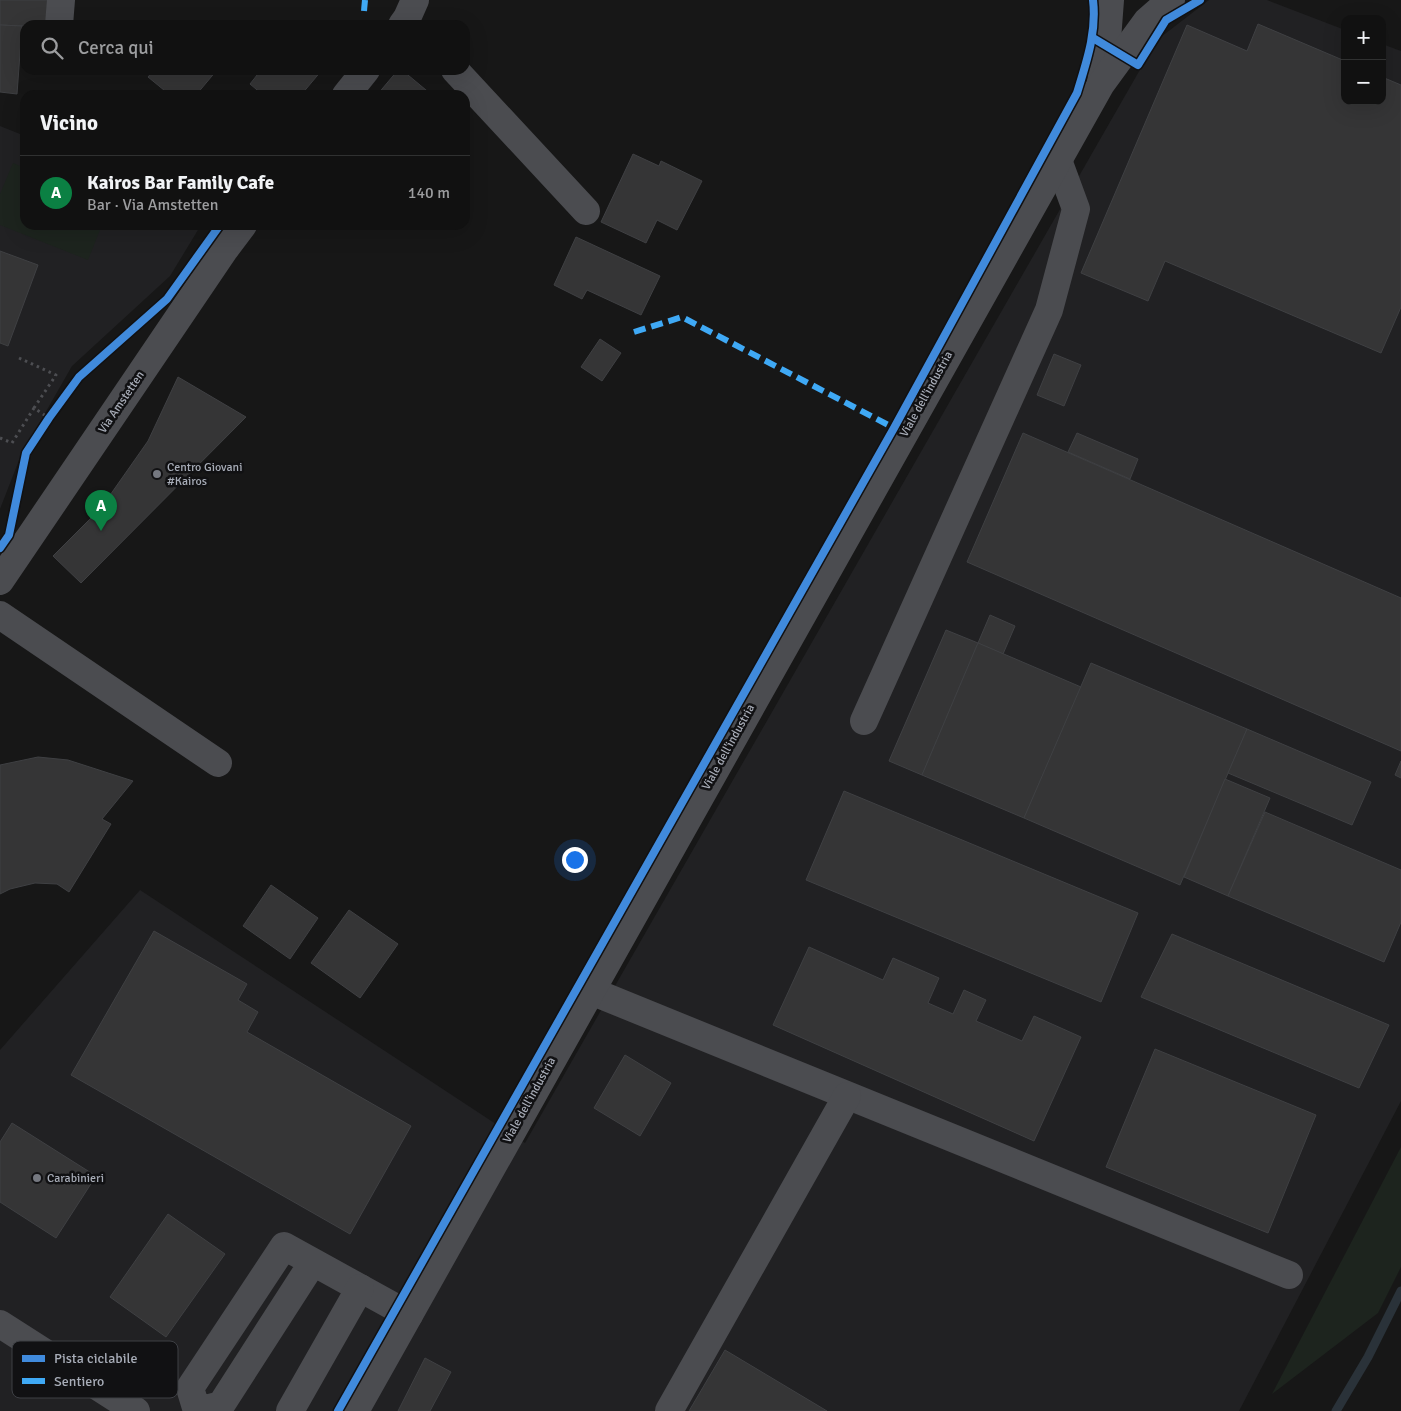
<!DOCTYPE html>
<html lang="it">
<meta charset="utf-8">
<style>
body{margin:0;font-family:Signika,sans-serif;background:#1a1a1a;color:#f1f3f6}
.controls{position:absolute;right:15px;top:15px;display:grid;overflow:hidden;border-radius:10px;box-shadow:0 5px 20px #0002}
.controls button{width:45px;height:45px;display:grid;place-items:center;padding:0;border:0;border-bottom:1px solid #303131;background:#111;color:#f1f3f6;font:25px sans-serif}
.you{position:absolute;left:574px;top:859px;width:18px;height:18px;margin:-12px;border:4px solid #fff;border-radius:50%;background:#1a73e8;box-shadow:0 0 0 8px #1a73e833}
.badge{display:grid;place-items:center;width:32px;height:32px;border-radius:50%;background:#0b8043;color:#fff;font-size:16px;font-weight:700}
.pin{position:absolute;translate:-50% -41px;filter:drop-shadow(0 1px 2px #0008)}
.pin::after{content:'';position:absolute;top:26px;width:18px;height:15px;background:inherit;clip-path:polygon(0 0,100% 0,50% 100%)}
.list{margin:0;padding:0;list-style:none}
h2{display:flex;justify-content:space-between;align-items:center;height:65px;margin:0;padding:0 20px;font-size:21px}
h2 small{font-size:16px;font-weight:400;color:#9c9d9f}
.list li{display:grid;grid-template-columns:32px 1fr auto;gap:15px;align-items:center;box-sizing:border-box;height:75px;padding:0 20px;border-top:1px solid #303131}
.list b{display:block;font-size:19px;white-space:nowrap}
.list p{margin:0;font-size:16px;white-space:nowrap;color:#9c9d9f}
.list em{font-size:16px;font-style:normal;color:#9c9d9f}
.icon{flex:none;width:28px;height:28px;fill:none;stroke:currentColor;stroke-width:2;stroke-linecap:round;stroke-linejoin:round}
.map{position:relative;flex:none;width:1401px;height:1411px;overflow:hidden}
.search{position:absolute;background:#111;box-shadow:0 5px 20px #0002;left:20px;top:20px;width:450px;height:55px;display:flex;align-items:center;gap:12px;box-sizing:border-box;padding:0 18px;border-radius:15px;color:#9c9d9f;font-size:19px}
.panel{position:absolute;background:#111;box-shadow:0 5px 20px #0002;left:20px;top:90px;width:450px;height:140px;border-radius:15px}
.map>svg:first-child{display:block}
.built{fill:#212123}
.green{fill:#1d241e}
.lines{fill:none;stroke-linecap:round;stroke-linejoin:round}
.stream{stroke:#2a3239;stroke-width:9}
.building{fill:#353536;stroke:#3f4043}
.path{stroke:#4d4e52;stroke-width:3;stroke-dasharray:2.5 4;stroke-linecap:butt}
.minor{stroke:#4b4c50;stroke-width:28}
.quiet{stroke:#3fa9f5;stroke-width:6;stroke-dasharray:12 6;stroke-linecap:butt}
.cycleway-casing{stroke:#111113;stroke-width:11}
.cycleway{stroke:#408adc;stroke-width:8}
.poi-dot{fill:#757880;stroke:#111113;stroke-width:2}
.labels{text-anchor:middle;stroke-width:5;stroke-linejoin:round;paint-order:stroke}
.street-label{font-size:12px;fill:#a8adb8;stroke:#111113}
.poi-label{font-size:12px;fill:#a8adb8;stroke:#111113;text-anchor:start}
.key{fill:#111113;stroke:#3e4045;stroke-width:1}
.key-label{font-size:14px;fill:#a8adb8}
</style>
<div class="map">
<svg width="1401" height="1411" viewBox="0 0 1401 1411">
<rect width="100%" height="100%" fill="#171717"/>
<g class="built">
<polygon points="1209,0 1267,0 1345,30 1345,101 1382,101 1382,44 1401,51 1401,1101 1239,1411 0,1411 0,1050 140,890 525,1143 1157,40"/>
<polygon points="0,126 25,136 25,225 201,225 170,276 72,366 21,455 0,509"/>
</g>
<g class="green">
<polygon points="13,163 25,168 25,225 102,225 88,260 0,225 0,194"/>
<polygon points="1401,1147 1401,1267 1378,1313 1272,1394"/>
</g>
<g class="lines">
<polyline class="stream" points="1336,1411 1368,1357 1401,1291"/>
</g>
<g class="building">
<polygon points="0,0 55,0 53,25 25,25 25,26 0,25"/>
<polygon points="1258,24 1345,61 1345,101 1382,101 1382,77 1401,85 1401,307 1381,353 1165,261 1148,301 1081,273 1187,25 1247,51"/>
<polygon points="0,25 22,26 17,94 0,92"/>
<polygon points="154,70 217,70 196,95 170,95 148,77"/>
<polygon points="261,70 322,70 301,95 263,95 250,84"/>
<polygon points="398,70 402,70 432,95 377,95"/>
<polygon points="633,154 659,166 661,161 702,181 677,230 657,220 646,243 601,222"/>
<polygon points="576,237 660,276 641,315 587,290 582,299 554,285"/>
<polygon points="0,251 38,265 8,346 0,343"/>
<polygon points="600,339 621,353 602,381 581,367"/>
<polygon points="1054,354 1081,365 1064,406 1037,395"/>
<polygon points="178,377 246,417 81,583 53,556 101,508 148,441"/>
<polygon points="1023,433 1401,598 1401,751 967,562"/>
<polygon points="1077,433 1138,459 1130,479 1068,452"/>
<polygon points="990,615 1015,626 1003,654 978,643"/>
<polygon points="946,630 978,643 922,775 889,761"/>
<polygon points="978,643 1081,687 1024,818 922,775"/>
<polygon points="1091,663 1247,729 1180,885 1024,818"/>
<polygon points="1247,729 1371,782 1352,825 1228,773"/>
<polygon points="38,757 68,760 133,781 102,819 111,824 69,892 57,884 35,883 10,889 0,894 0,765"/>
<polygon points="1401,761 1401,778 1395,775"/>
<polygon points="1225,779 1270,798 1228,896 1184,877"/>
<polygon points="844,791 1138,913 1101,1002 806,880"/>
<polygon points="1265,812 1401,870 1401,922 1384,962 1228,896"/>
<polygon points="271,885 318,918 290,959 243,926"/>
<polygon points="349,910 398,944 360,998 311,963"/>
<polygon points="154,931 247,984 238,1000 258,1012 247,1032 411,1126 350,1234 71,1075"/>
<polygon points="1172,934 1389,1025 1359,1088 1141,997"/>
<polygon points="809,947 883,980 893,958 939,978 928,1003 953,1014 964,990 986,1000 976,1021 1022,1041 1034,1016 1081,1037 1034,1141 773,1025"/>
<polygon points="1155,1049 1316,1115 1268,1233 1106,1167"/>
<polygon points="625,1055 671,1083 640,1136 594,1108"/>
<polygon points="12,1123 96,1176 56,1238 0,1202 0,1142"/>
<polygon points="168,1214 225,1254 166,1337 110,1297"/>
<polygon points="725,1350 827,1411 689,1411"/>
<polygon points="425,1358 451,1372 430,1411 398,1411"/>
</g>
<g class="lines">
<g class="path">
<polyline points="19,358 56,375 34,408"/>
<polyline points="0,438 12,443 34,408 49,418"/>
</g>
<g class="minor">
<polyline points="59,25 61,0"/>
<polyline points="402,25 407,18 415,0"/>
<polyline points="455,70 586,211"/>
<polyline points="1101,82 1107,40 1110,0"/>
<polyline points="346,95 366,70"/>
<polyline points="0,581 225,249 243,225"/>
<polyline points="0,615 218,763"/>
<polyline points="864,721 1049,310 1076,209 1058,160"/>
<polyline points="591,991 1289,1275"/>
<polyline points="313,1262 221,1405 197,1411 190,1388 284,1246 409,1315"/>
<polyline points="0,1324 136,1411"/>
<polyline points="290,1411 360,1288"/>
<polyline points="355,1411 1101,84 1147,21 1171,0"/>
<polyline points="669,1411 847,1096"/>
</g>
<g class="quiet">
<polyline points="364,11 365,0"/>
<polyline points="634,332 682,317 894,428 905,432"/>
</g>
<defs>
<g id="cycleway">
<polyline points="1093,38 1138,65 1166,20 1200,0"/>
<polyline points="0,548 9,535 26,453 49,418 79,377 167,299 220,225"/>
<path d="M338,1411l556,-983 183,-335c9,-30 20,-60 16,-93"/>
</g>
</defs>
<use href="#cycleway" class="cycleway-casing"/>
<use href="#cycleway" class="cycleway"/>
</g>
<g class="poi-dot">
<circle cx="157" cy="474" r="5"/>
<circle cx="37" cy="1178" r="5"/>
</g>
<g class="labels">
<g class="street-label">
<text transform="translate(926 394) rotate(-61)" y="4">Viale dell'industria</text>
<text transform="translate(121 402) rotate(-56)" y="4">Via Amstetten</text>
<text transform="translate(728 747) rotate(-61)" y="4">Viale dell'industria</text>
<text transform="translate(529 1100) rotate(-61)" y="4">Viale dell'industria</text>
</g>
<g class="poi-label">
<text x="167" y="471">Centro Giovani<tspan x="167" dy="14">#Kairos</tspan></text>
<text x="47" y="1182">Carabinieri</text>
</g>
</g>
<rect x="12" y="1341" width="166" height="57" rx="8" class="key"/>
<rect x="22" y="1355" width="23" height="7" fill="#408adc"/>
<rect x="22" y="1378" width="23" height="6" fill="#3fa9f5"/>
<g class="key-label">
<text x="54" y="1363">Pista ciclabile</text>
<text x="54" y="1386">Sentiero</text>
</g>
</svg>
<div class="controls">
<button>+</button>
<button>−</button>
</div>
<div class="you"></div>
<div class="pin badge" style="left:101px;top:531px">A</div>
<div class="search"><svg class="icon" aria-label="search" viewBox="0 0 24 24"><circle cx="10" cy="10" r="6"/><path d="M15 15l6 6"/></svg>Cerca qui</div>
<section class="panel">
<h2>Vicino<small></small></h2>
<ul class="list">
<li><span class="badge">A</span><div><b>Kairos Bar Family Cafe</b><p>Bar · Via Amstetten</p></div><em>140 m</em></li>
</ul>
</section>
</div>
